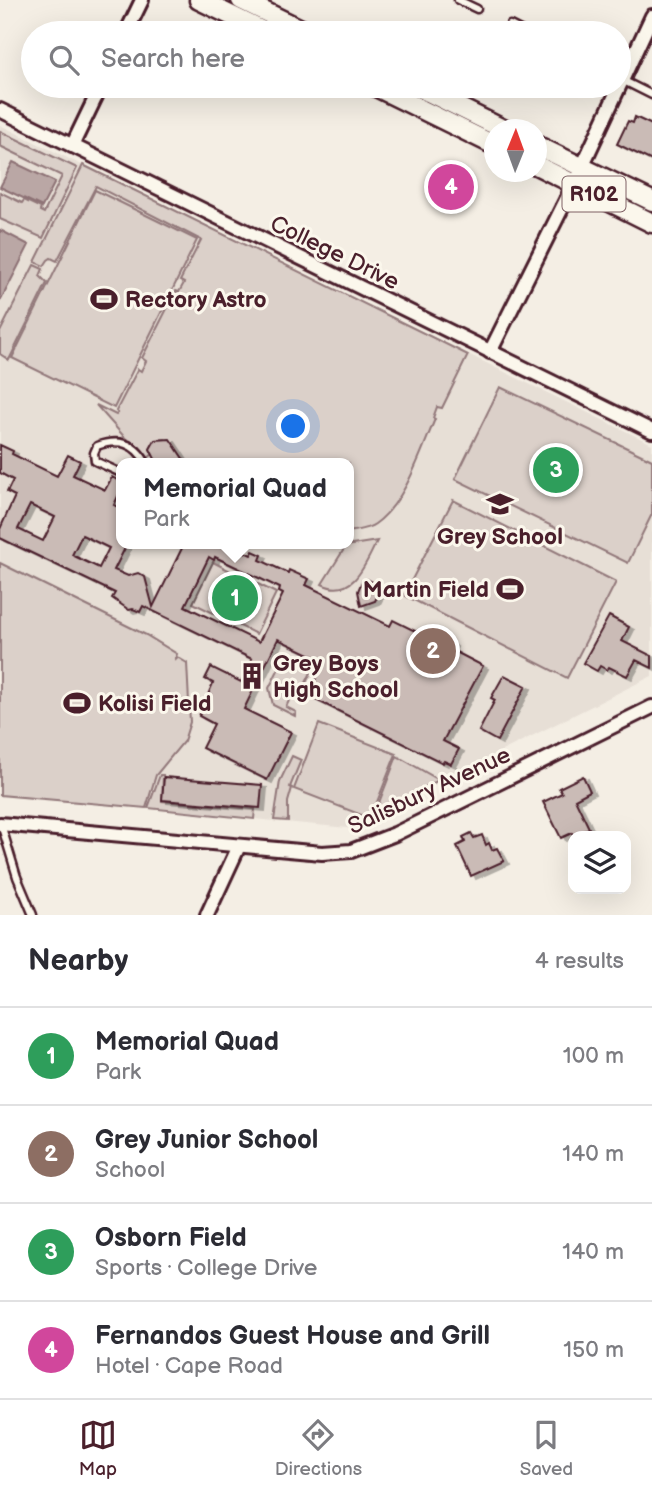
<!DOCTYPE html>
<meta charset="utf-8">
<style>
body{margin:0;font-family:"Balsamiq Sans",sans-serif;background:#f2f2f3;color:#2b2b33}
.controls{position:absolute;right:21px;bottom:21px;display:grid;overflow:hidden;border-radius:14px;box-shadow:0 7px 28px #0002}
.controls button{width:63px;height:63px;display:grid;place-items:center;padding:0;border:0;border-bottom:2px solid #e1e1e2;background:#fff;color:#2b2b33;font:35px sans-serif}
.compass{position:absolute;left:484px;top:119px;width:63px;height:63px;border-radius:50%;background:#fff;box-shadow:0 7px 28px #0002;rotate:1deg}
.you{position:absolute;left:294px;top:427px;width:24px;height:24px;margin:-18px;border:5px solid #fff;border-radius:50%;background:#1a73e8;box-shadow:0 0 0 10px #1a73e833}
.badge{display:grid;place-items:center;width:46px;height:46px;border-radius:50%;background:#4a1f2b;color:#fff;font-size:23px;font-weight:700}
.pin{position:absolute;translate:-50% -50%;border:4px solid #fff;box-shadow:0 2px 7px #0006}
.popup{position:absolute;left:116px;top:458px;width:238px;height:91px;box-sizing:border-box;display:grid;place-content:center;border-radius:14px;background:#fff;filter:drop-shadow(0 2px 5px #0005);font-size:23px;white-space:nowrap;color:#7c7c81}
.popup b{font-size:26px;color:#2b2b33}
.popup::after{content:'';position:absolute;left:50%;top:100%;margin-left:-14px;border:14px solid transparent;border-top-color:#fff}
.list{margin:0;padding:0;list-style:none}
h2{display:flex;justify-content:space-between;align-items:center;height:91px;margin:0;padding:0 28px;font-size:30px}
h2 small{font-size:23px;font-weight:400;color:#7c7c81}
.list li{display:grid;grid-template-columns:46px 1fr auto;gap:21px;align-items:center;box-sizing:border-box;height:98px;padding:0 28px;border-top:2px solid #e1e1e2}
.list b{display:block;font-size:26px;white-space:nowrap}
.list p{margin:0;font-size:23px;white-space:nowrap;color:#7c7c81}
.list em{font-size:23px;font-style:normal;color:#7c7c81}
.icon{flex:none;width:38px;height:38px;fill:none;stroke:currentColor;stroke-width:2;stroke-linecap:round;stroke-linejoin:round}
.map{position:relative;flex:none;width:652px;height:915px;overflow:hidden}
.search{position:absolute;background:#fff;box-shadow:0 7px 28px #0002;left:21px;right:21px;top:21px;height:77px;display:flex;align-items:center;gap:18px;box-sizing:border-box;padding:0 24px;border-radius:38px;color:#7c7c81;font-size:26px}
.sheet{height:483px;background:#fff}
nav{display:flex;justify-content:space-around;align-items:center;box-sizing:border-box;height:98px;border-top:2px solid #e1e1e2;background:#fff;font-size:19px;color:#7c7c81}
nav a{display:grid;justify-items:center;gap:4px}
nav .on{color:#4a1f2b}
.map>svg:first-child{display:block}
.built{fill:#e7dfd6;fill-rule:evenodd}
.green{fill:#dbd0c9;stroke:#92787a;stroke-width:2}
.water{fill:#baa7a5;stroke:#8d7174;stroke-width:2}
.building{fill:#cabbb6;stroke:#4a1f2b;stroke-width:2;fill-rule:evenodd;filter:url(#shadow)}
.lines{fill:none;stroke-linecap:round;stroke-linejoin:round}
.lane-casing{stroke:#4a1f2b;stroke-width:11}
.street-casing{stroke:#4a1f2b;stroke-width:18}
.primary-casing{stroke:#4a1f2b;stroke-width:23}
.lane{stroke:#fbf7ec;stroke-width:6}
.street{stroke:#fbf7ec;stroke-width:12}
.primary{stroke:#fbf7ec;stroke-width:18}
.labels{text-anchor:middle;stroke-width:6;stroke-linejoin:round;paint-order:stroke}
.shield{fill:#fbf7ec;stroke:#7f6065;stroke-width:2}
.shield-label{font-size:21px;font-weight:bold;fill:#4a1f2b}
.street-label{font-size:23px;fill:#4a1f2b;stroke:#fbf7ec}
.poi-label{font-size:23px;font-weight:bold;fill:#4a1f2b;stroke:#fbf7ec;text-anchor:start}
</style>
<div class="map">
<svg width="652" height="915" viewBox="0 0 652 915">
<defs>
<filter id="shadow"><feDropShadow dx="5" dy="3" stdDeviation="0" flood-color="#0004"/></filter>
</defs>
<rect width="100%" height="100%" fill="#f4eee4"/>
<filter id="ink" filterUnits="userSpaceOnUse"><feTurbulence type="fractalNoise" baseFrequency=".0143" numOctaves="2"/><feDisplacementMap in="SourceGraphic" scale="14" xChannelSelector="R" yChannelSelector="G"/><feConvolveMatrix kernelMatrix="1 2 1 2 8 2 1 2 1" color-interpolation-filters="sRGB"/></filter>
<g filter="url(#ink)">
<path class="built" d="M0,125l652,319v232l-304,152 -348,-33zM121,463h228v81h-228z"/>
<g class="green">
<polygon points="0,131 77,168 43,238 0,219 0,192 22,203 24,200 41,208 40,211 44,213 62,176 0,146"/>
<path d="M83,165l385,190 -26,53 -5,-1 -4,11 2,1c-14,33 -30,84 -60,105 -7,5 -18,6 -26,8v-69h-162l-22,-24 -10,1 -5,9 3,5 -5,4 -8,-11 -13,-7 -31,-35 20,10 2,-2 -2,-2 22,-42 3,2 5,-10 -4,-3 34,-67 3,1 5,-9 -4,-2 21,-41 -105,-54 -39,75 -6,-3 -3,2 -4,6 -9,-4z"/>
<polygon points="95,190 197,240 114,408 12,358"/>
<polygon points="34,265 43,269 40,276 47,283 9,360 0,354 0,332"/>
<polygon points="500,387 652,460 652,514 628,563 455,479"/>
<polygon points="453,500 616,582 567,678 404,595"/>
<path d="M377,541c-11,22 -24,59 -55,43l24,-38z"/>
<polygon points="213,562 242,577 242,579 246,581 248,579 276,593 256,634 193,603"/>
<polygon points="0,563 146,635 177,654 175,660 177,657 187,663 190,722 184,741 156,775 146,808 0,795"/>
<polygon points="307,653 318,658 302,691 304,697 293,692 286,707 296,712 295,716 273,705 269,688 286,654 303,663"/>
<polygon points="319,724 396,754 373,812 364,816 294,789"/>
<polygon points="292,756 301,760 290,787 292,788 288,802 288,821 274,820 280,781"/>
<polygon points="397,756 439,780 375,813"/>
<polygon points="160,775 163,775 162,801 255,809 254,819 148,808"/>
</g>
<g class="water">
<polygon points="13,162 55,182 42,207 0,187"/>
<polygon points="0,230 29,245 1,300 0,300"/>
</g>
<g class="building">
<polygon points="635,117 652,125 652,161 617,144 628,121 633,123"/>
<polygon points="170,439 186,463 157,463 150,449 155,440"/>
<path d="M0,445l13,6 -1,3 45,22 11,-21 12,6 -7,14 32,15 7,-13 9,5v8l-7,15 7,3v36h6l-13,26 14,6 10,-3 7,4 8,30 31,-63h44l23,11 2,-4 9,4 -2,5 28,13 1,-3 20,9 -3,6 84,41 3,-6 32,16 3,-5 24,13 -2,5 33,17 -40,75 16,8 -8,15 -7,-3 -1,2 -135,-67 16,-35 -46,-22 -34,70 47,23 -24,48 -65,-32 12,-24 -15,-8 14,-33 -8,-4 6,-12 30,15 11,-23 -109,-53 -3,6 -7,-3 -4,1 -17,-12 3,-5 -115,-55v-9l15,-33 -8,-4 6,-12 -13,-7zM30,505l25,12 -12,24 -25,-12zM82,535l27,13 -10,20 -27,-13zM209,557l5,3 1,-3 65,31 -1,4 4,2 -24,48 -74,-36z"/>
<polygon points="367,579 376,584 379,593 375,601 361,606 358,591 362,581"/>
<polygon points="609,616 629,627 622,641 652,656 652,668 636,660 627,676 609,667 607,670 600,666 597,671 583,663"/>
<polygon points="504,675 526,686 497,741 479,731 495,700 491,698"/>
<polygon points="583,776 590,791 575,799 589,828 575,836 572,833 561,838 543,802 562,793 559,788"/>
<polygon points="164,777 262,785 260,808 162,800"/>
<polygon points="471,833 474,838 482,835 486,845 489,843 492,850 497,848 504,861 471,876 457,846 465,842 463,837"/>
</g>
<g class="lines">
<defs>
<g id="lane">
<polyline points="458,0 477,9"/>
<polyline points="510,25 526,33"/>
<polyline points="622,80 652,95"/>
<path d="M121,473l-26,-12 -1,-8 3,-7c22,-8 38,-3 49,17"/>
<polyline points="1,824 17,877 33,915"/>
</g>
<g id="street">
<polyline points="126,33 142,0"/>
<polyline points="0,110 652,431"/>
<polyline points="72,146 101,86"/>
<polyline points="490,352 574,184 652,16"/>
<polyline points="0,824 322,853 351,851 395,834 652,707"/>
<polyline points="207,915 239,846"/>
</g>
<g id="primary">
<polyline points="199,0 267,33"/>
<polyline points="241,0 309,33"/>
<polyline points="374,86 494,145"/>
<polyline points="416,86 505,130"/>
<polyline points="536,145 652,201"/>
<polyline points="536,165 652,223"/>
</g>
</defs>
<use href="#lane" class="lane-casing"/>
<use href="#street" class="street-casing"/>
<use href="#primary" class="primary-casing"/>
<use href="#lane" class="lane"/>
<use href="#street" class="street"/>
<use href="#primary" class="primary"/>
</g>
</g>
<defs>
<symbol id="stadium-bare" viewBox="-9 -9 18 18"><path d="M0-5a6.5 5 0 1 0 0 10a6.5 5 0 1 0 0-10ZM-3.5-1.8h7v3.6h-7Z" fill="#4a1f2b" stroke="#fbf7ec" stroke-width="2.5" paint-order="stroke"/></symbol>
<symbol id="school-bare" viewBox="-9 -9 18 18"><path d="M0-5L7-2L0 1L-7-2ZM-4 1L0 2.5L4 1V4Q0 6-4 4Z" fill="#4a1f2b" stroke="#fbf7ec" stroke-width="2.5" paint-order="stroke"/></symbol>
<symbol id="building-bare" viewBox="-9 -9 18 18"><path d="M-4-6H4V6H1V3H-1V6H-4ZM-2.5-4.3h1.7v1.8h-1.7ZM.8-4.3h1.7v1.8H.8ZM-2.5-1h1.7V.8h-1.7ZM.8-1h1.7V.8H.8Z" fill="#4a1f2b" stroke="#fbf7ec" stroke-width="2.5" paint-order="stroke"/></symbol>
</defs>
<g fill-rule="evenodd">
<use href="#stadium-bare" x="85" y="280" width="38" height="38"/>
<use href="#school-bare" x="481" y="485" width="38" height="38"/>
<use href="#stadium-bare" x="491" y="570" width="38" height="38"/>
<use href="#building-bare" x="233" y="657" width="38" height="38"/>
<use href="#stadium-bare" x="58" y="684" width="38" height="38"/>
</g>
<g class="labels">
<rect class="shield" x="562.5" y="176.5" width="63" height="35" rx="5"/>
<g class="shield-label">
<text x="594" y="201">R102</text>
</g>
<g class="street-label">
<text transform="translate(335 252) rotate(26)" y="8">College Drive</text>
<text transform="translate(429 790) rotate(-25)" y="8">Salisbury Avenue</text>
</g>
<g class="poi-label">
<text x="125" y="307">Rectory Astro</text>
<text x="500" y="544" text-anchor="middle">Grey School</text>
<text x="489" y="597" text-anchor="end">Martin Field</text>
<text x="273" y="671">Grey Boys<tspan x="273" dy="26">High School</tspan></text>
<text x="98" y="711">Kolisi Field</text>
</g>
</g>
</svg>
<div class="controls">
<button><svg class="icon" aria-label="layers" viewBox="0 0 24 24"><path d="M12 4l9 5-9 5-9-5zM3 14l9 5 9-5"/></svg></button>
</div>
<svg class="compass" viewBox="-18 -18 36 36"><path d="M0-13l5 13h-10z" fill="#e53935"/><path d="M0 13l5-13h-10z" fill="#7c7c81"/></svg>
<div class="you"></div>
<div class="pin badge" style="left:235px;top:598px;background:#2e9e5b">1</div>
<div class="popup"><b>Memorial Quad</b>Park</div>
<div class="pin badge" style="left:433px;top:651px;background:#8d6e63">2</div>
<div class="pin badge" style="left:556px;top:470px;background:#2e9e5b">3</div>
<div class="pin badge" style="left:451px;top:187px;background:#d1479c">4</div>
<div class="search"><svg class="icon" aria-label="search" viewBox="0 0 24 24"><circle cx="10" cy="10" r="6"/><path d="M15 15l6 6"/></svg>Search here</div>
</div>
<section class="sheet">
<h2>Nearby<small>4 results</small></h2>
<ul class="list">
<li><span class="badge" style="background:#2e9e5b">1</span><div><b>Memorial Quad</b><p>Park</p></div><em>100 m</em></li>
<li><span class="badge" style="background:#8d6e63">2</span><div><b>Grey Junior School</b><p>School</p></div><em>140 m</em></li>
<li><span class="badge" style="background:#2e9e5b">3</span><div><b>Osborn Field</b><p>Sports · College Drive</p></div><em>140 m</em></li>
<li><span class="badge" style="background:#d1479c">4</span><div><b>Fernandos Guest House and Grill</b><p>Hotel · Cape Road</p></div><em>150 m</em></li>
</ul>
</section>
<nav>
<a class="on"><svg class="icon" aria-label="map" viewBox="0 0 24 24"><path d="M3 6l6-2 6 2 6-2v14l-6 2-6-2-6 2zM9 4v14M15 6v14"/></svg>Map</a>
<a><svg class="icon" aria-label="directions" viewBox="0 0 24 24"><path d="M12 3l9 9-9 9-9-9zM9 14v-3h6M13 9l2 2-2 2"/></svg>Directions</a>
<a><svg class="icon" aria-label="saved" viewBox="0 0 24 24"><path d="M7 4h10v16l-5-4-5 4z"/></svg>Saved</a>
</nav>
